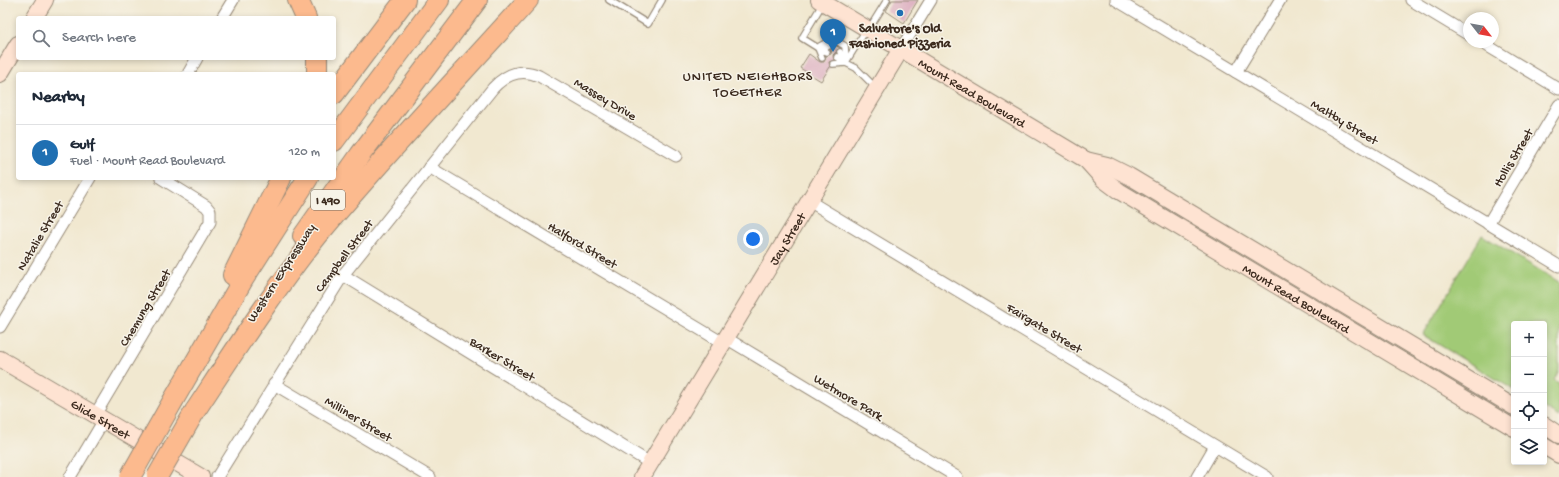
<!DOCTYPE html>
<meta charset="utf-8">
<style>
body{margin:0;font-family:"Gochi Hand",sans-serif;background:#f6f6f7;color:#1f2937}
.controls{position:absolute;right:12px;bottom:12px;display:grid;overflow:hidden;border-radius:4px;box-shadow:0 2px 6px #0003}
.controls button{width:36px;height:36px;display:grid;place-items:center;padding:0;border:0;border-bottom:1px solid #e0e1e3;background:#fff;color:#1f2937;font:20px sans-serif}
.compass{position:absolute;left:1463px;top:12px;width:36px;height:36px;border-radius:50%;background:#fff;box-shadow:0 2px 6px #0003;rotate:121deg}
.you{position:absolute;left:753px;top:239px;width:14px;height:14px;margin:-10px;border:3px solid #fff;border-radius:50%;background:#1a73e8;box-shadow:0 0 0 6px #1a73e833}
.badge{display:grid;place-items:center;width:26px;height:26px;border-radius:50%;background:#1f6fb2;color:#fff;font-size:13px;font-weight:700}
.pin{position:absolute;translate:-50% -33px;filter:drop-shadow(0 1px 2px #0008)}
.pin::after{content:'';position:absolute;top:21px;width:14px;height:12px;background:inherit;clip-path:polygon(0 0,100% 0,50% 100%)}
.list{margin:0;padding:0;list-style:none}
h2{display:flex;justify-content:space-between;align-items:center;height:52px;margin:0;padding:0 16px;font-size:17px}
h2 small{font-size:13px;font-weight:400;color:#747a83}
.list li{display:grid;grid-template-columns:26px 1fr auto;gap:12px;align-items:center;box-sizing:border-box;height:56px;padding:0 16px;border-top:1px solid #e0e1e3}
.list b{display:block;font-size:15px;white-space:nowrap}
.list p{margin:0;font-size:13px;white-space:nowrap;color:#747a83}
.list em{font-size:13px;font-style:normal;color:#747a83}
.icon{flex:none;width:22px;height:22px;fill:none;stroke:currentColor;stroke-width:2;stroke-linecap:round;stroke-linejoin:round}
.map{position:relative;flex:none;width:1559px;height:477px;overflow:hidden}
.search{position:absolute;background:#fff;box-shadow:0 2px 6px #0003;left:16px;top:16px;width:320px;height:44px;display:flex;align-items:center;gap:10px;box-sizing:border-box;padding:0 14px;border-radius:4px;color:#747a83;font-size:15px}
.panel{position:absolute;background:#fff;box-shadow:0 2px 6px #0003;left:16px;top:72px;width:320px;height:108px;border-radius:4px}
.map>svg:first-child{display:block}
.green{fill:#a1ca76;stroke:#6e7a4a}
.building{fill:#d7a0b7}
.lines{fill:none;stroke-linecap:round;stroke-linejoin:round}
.lane-casing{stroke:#968977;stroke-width:8}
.street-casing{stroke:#968977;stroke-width:13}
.secondary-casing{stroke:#968977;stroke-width:18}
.highway-casing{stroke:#968977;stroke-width:22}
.lane{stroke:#fff;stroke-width:5.5}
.street{stroke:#fff;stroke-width:11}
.secondary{stroke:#fee3d2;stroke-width:16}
.highway{stroke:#fcba8e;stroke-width:20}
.highway-bridge-casing{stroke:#968977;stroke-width:22;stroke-linecap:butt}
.highway-bridge{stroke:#fcba8e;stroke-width:20}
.poi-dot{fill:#1f6fb2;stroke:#f7f3e8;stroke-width:1.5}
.labels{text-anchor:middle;stroke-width:3;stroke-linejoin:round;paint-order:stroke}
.shield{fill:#f7f3e8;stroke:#73665b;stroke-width:1}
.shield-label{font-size:12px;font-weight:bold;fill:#3b2a1e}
.poi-label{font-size:13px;font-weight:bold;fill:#3b2a1e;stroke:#f7f3e8}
.street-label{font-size:13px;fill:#3b2a1e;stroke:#f7f3e8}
.neighbourhood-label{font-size:14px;letter-spacing:1px;fill:#3b2a1e;stroke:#f7f3e8}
</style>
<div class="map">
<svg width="1559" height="477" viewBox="0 0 1559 477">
<rect width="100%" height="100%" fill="#f7f3e8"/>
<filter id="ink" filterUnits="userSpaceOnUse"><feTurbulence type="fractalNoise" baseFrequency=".025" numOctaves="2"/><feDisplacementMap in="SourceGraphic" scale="8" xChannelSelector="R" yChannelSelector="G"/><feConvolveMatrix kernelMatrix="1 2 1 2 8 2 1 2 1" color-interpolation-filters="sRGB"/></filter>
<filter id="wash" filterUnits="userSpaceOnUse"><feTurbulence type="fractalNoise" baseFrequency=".012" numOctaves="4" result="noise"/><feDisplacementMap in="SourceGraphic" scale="16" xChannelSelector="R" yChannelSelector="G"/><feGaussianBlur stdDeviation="0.9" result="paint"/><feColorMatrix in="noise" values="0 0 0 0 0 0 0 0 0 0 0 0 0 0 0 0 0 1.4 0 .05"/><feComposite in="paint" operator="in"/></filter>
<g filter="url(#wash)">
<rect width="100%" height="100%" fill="#f1e8d0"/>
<polygon class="green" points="1482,235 1559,282 1559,370 1554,380 1559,383 1559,417 1544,408 1544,324 1514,324 1514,390 1423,335"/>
<g id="blocks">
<g class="building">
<polygon points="892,0 918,0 904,23 886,11"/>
<polygon points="833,44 840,48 833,55 834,60 829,62 830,67 821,81 800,68 809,54 820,62 824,62 826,56 831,54"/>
</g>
</g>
</g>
<g filter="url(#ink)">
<use href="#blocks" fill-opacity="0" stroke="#968977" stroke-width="1"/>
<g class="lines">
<defs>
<g id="lane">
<polyline points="609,0 648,24 662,0"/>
<polyline points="823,3 802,38 818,48 829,46"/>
<polyline points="869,29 887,0"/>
<polyline points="820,46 833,39 845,46 846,60"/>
<polyline points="840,52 846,63 856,68 876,88"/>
<polyline points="822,58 818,48 827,52"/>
<polyline points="846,62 866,30"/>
<polyline points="833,64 846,63 837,57"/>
</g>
<g id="street">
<polyline points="1116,0 1559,266"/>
<polyline points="1411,0 1469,35"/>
<polyline points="222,18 233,0"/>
<polyline points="1481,42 1559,89"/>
<polyline points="901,49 931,0"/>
<polyline points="1236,72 1280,0"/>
<polyline points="188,74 197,58"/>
<polyline points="429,167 723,343"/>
<polyline points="809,201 1267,477"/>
<polyline points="1488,224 1559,105"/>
<polyline points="343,275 650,463"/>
<polyline points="0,327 90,178"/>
<polyline points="726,338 957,477"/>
<polyline points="274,384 430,477"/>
<polyline points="95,415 210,222 210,211 206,206 161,178"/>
<polyline points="70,477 104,420"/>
<path d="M217,477l126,-202 150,-187c13,-14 28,-20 46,-12l137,80"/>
<polyline points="1197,477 1215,446"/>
</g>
<g id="secondary">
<path id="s1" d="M819,0l267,160 17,19 16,12 395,237"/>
<polyline points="34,18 45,0"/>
<polyline points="0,74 18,44"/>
<polyline points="1086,160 1107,165 1129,176 1514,407"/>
<path id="s2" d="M0,359l201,118"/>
<polyline points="1544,425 1559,435"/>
<polyline points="1544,446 1559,455"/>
<path id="s3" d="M642,477l259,-428"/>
</g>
<g id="highway">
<polyline points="298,0 306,18"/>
<polyline points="317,58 317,74"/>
<polyline points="334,94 405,0"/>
<polyline points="334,141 439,0"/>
<polyline points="303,236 360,155 477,0"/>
<polyline points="233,275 281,178"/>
<polyline points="174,399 244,278 308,178"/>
<path d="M195,411c39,-59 78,-120 123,-176 67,-81 140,-157 210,-235"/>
</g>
</defs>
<use href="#lane" class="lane-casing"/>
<use href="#street" class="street-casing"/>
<use href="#secondary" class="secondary-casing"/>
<use href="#highway" class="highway-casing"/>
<use href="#lane" class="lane"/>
<use href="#street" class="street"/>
<use href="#secondary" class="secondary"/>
<use href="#highway" class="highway"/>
<defs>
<g id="highway-bridge">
<polyline points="130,477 174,399"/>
<polyline points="157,477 195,411"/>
</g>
</defs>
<use href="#highway-bridge" class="highway-bridge-casing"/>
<use href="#highway-bridge" class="highway-bridge"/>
</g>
</g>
<circle class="poi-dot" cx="900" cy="13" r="4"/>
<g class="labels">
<rect class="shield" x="311" y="190" width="34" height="20" rx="3"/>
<g class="shield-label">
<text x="328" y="204">I 490</text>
</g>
<g class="poi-label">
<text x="900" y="32">Salvatore's Old<tspan x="900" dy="15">Fashioned Pizzeria</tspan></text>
</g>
<g class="street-label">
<text dy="5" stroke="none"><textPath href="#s1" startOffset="179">Mount Read Boulevard</textPath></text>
<text transform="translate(606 98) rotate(31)" y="5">Massey Drive</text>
<text transform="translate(1345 121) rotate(31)" y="5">Maltby Street</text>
<text transform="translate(1512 157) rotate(-59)" y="5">Hollis Street</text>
<text transform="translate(39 235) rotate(-59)" y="5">Natalie Street</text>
<text dy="5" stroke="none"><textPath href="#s3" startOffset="279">Jay Street</textPath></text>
<text transform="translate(583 244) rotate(31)" y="5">Halford Street</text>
<text transform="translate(343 255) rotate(-53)" y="5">Campbell Street</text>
<text transform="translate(280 272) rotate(-57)" y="5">Western Expressway</text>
<text dy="5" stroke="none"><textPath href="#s1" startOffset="564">Mount Read Boulevard</textPath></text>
<text transform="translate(144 307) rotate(-59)" y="5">Chemung Street</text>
<text transform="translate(1045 327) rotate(31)" y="5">Fairgate Street</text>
<text transform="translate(503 358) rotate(31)" y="5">Barker Street</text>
<text transform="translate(849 396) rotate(31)" y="5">Wetmore Park</text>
<text dy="5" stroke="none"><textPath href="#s2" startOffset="117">Glide Street</textPath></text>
<text transform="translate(359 418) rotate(31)" y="5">Milliner Street</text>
</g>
<g class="neighbourhood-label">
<text x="748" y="80">UNITED NEIGHBORS<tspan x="748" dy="16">TOGETHER</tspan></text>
</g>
</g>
</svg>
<div class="controls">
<button>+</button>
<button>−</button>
<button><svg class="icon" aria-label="locate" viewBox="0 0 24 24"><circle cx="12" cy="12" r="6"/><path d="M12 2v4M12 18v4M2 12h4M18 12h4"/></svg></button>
<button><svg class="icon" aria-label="layers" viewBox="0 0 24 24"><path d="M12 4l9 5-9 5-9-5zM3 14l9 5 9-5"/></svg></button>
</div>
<svg class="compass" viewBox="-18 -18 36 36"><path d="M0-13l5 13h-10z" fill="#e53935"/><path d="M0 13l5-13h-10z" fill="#747a83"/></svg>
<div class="you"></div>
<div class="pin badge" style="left:833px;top:52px">1</div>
<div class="search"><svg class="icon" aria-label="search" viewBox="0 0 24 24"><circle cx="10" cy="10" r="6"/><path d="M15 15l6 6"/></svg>Search here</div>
<section class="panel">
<h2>Nearby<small></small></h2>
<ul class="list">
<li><span class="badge">1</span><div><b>Gulf</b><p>Fuel · Mount Read Boulevard</p></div><em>120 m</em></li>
</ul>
</section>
</div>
